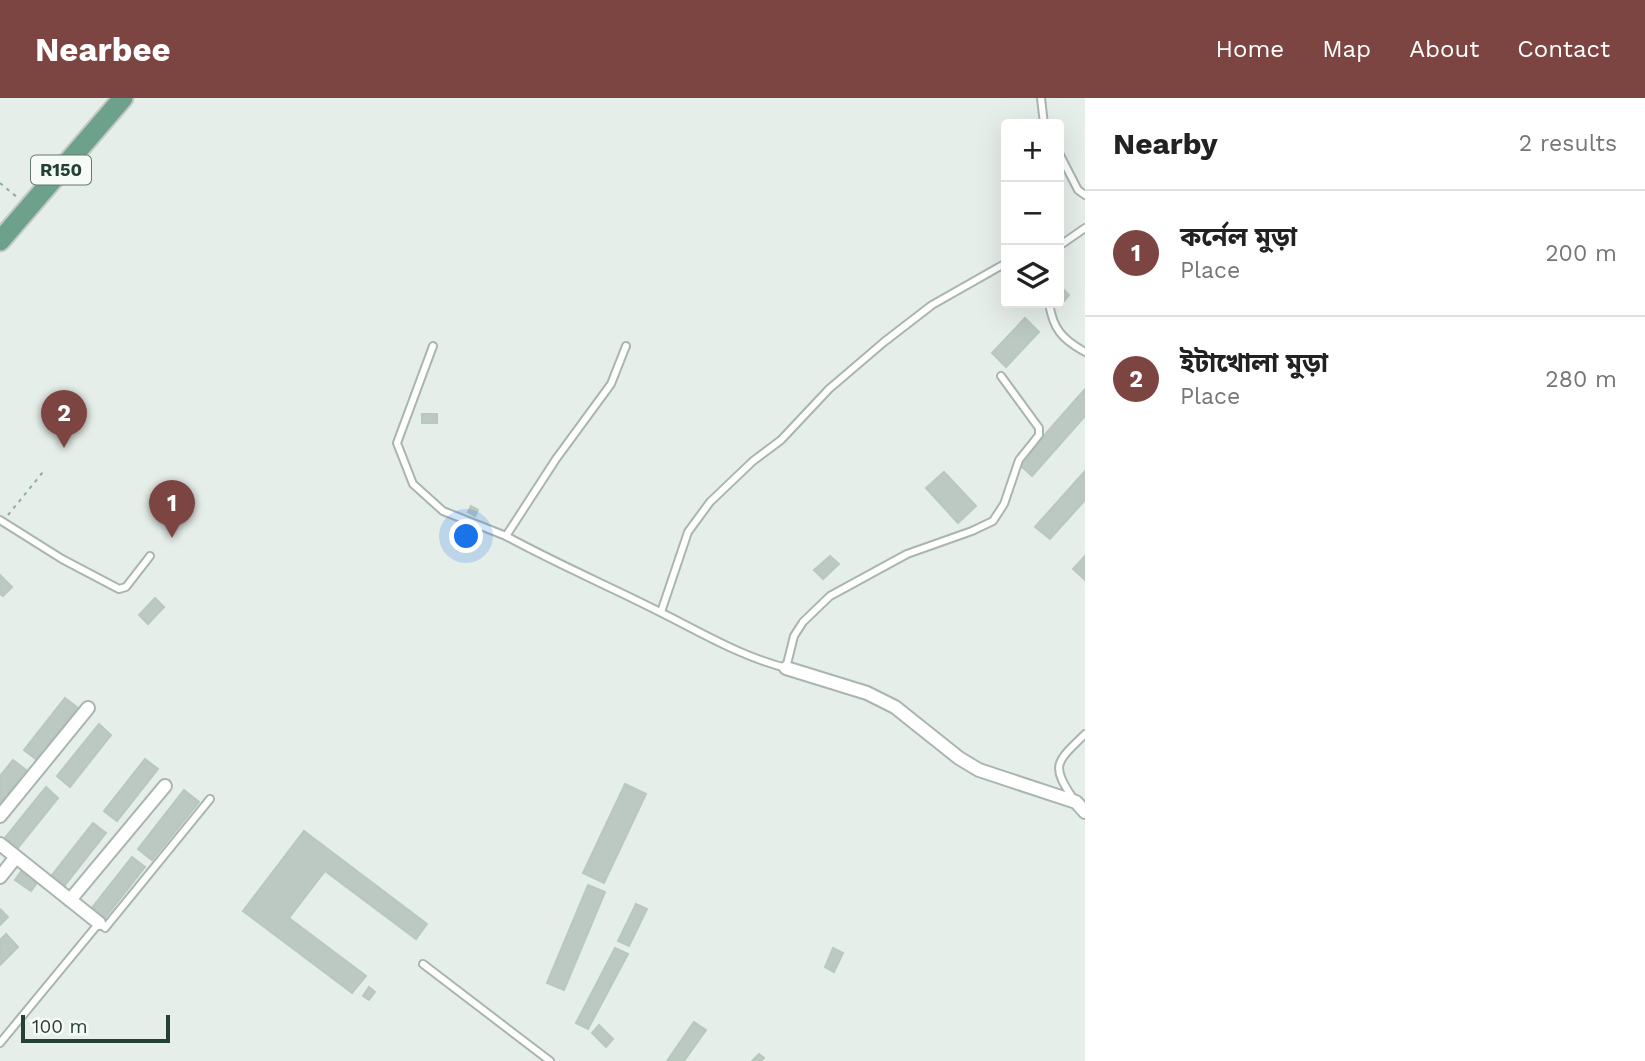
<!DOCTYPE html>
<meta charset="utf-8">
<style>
body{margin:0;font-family:"Work Sans","Noto Sans Bengali",sans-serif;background:#f2f2f2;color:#222}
.controls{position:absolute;right:21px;top:21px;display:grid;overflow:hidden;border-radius:7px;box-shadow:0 7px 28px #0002}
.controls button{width:63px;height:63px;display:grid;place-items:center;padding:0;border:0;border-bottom:2px solid #e0e0e0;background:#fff;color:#222;font:35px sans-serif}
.scale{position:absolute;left:21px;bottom:18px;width:149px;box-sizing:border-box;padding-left:7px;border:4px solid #254034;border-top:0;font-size:19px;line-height:24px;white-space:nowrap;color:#254034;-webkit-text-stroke:5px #f7fbf8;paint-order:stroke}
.you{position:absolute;left:467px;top:439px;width:24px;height:24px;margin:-18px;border:5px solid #fff;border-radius:50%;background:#1a73e8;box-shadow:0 0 0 10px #1a73e833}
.badge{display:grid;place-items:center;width:46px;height:46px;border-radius:50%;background:#7d4541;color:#fff;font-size:23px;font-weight:700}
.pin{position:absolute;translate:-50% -58px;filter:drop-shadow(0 2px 4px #0008)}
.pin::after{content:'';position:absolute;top:37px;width:24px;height:21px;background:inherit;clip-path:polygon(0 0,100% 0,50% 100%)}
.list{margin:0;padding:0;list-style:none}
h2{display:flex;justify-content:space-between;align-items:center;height:91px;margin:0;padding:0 28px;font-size:30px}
h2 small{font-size:23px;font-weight:400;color:#767676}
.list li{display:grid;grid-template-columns:46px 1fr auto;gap:21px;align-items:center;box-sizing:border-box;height:126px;padding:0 28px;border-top:2px solid #e0e0e0}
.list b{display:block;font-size:26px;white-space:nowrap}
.list p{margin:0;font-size:23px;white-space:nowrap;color:#767676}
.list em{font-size:23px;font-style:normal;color:#767676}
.icon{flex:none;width:38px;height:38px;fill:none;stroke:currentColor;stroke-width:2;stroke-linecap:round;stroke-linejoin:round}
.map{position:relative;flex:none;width:1085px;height:963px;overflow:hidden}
header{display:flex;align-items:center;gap:42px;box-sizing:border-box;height:98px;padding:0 35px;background:#7d4541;color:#fff}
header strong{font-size:33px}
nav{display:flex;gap:38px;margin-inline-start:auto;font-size:24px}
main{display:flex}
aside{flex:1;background:#fff}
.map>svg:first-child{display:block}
.building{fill:#bbc9c2;stroke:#b9c8bf;stroke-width:2}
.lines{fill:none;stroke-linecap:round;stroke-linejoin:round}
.service-casing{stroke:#a8b6af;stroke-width:10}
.minor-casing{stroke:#a8b6af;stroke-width:16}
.primary-casing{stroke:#c2cac6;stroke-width:23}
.path{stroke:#88b09d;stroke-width:2;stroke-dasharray:3.5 5;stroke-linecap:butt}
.service{stroke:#fff;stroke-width:6}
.minor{stroke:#fff;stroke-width:12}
.primary{stroke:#6da18b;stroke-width:19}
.labels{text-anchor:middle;stroke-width:5;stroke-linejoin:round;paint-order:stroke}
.shield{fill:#f7fbf8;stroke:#64786f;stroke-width:2}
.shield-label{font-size:18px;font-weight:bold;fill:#254034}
</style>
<header>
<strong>Nearbee</strong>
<nav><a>Home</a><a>Map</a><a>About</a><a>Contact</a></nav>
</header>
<main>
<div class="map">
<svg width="1085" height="963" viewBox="0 0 1085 963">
<rect width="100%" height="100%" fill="#e6eee9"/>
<g class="building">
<polygon points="1062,190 1069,197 1060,208 1056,205 1059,205 1059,193"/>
<polygon points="1025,220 1039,234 1006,269 992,255"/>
<polygon points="1085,291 1085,318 1032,378 1019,366"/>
<rect x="422" y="316" width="15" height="9"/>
<polygon points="1085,373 1085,402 1050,441 1035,429"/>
<polygon points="944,374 976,408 958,425 926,390"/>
<polygon points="471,408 478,412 475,418 468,414"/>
<polygon points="830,458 839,466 823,481 814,472"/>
<polygon points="1085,458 1085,482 1073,471"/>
<polygon points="0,477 12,489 3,498 0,496"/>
<polygon points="155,500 164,509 148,526 139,517"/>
<polygon points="65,600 78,610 37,662 24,652"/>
<polygon points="99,626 111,637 70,689 57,678"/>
<polygon points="145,661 158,671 117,723 104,713"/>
<polygon points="13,662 26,672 0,705 0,678"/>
<polygon points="625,686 646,696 604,785 583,775"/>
<polygon points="46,689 58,700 17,751 4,741"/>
<polygon points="184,692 199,704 152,762 138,751"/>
<polygon points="93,725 106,735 65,787 52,777"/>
<polygon points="304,733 427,826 416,841 325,773 289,820 366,878 352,895 243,813"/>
<polygon points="132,759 145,769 104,821 91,811"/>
<polygon points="23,771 39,782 31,793 15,782"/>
<polygon points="588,787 605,794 564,892 547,885"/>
<polygon points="636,806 647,811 629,848 618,843"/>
<polygon points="0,811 8,819 0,827"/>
<polygon points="6,836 18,849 0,867 0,842"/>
<polygon points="615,850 628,856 588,931 576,925"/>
<polygon points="833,850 843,855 834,874 825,869"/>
<polygon points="369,889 375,894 369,902 363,898"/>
<polygon points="694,924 706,932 684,963 667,963"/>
<polygon points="599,927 613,941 606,949 592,935"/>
<polygon points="759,956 764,960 761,963 752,963"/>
</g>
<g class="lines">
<defs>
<g id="service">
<polyline points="1041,0 1044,26"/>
<polyline points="1059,55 1078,92 1085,97"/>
<polyline points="1059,148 1085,130"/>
<path d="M1049,205c4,26 13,36 36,49"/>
<polyline points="433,248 397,345 413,386 443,413 506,438 556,361 611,286 626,248"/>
<polyline points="0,422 62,461 119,491 126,489 150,458"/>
<path d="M506,438c51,28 103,50 154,76 42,21 80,44 126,56l8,-32 9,-14 27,-26 77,-42 65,-23 21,-10 11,-17 15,-44 20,-25v-7l-38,-52"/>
<polyline points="661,514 688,434 710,404 753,363 781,342 829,291 884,244 932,207 1006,165"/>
<path d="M1073,700c-24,-34 -15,-37 12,-64"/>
<polyline points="423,866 550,963"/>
<polyline points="0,945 99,825 105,830 210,701"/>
</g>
<g id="minor">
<polyline points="786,570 867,595 895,609 959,660 979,672 1076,704 1085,714"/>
<polyline points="0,718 88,610"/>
<polyline points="0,746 99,825"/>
<polyline points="0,779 16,759"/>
<polyline points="70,802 165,688"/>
</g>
<polyline id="primary" points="0,143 123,0"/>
</defs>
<use href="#service" class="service-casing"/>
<use href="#minor" class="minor-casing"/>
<use href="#primary" class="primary-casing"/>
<g class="path">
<polyline points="0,85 18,100"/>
<polyline points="8,417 43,374"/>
</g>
<use href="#service" class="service"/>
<use href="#minor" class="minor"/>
<use href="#primary" class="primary"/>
</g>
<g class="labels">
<rect class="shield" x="31" y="57.5" width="60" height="29" rx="5"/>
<g class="shield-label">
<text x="61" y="78">R150</text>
</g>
</g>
</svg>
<div class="controls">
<button>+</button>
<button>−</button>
<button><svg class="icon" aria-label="layers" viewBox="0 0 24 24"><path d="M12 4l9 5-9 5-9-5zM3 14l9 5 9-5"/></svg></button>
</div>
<div class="scale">100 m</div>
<div class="you"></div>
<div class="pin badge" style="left:172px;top:440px">1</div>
<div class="pin badge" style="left:64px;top:350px">2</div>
</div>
<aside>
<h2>Nearby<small>2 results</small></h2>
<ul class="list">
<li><span class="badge">1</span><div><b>কর্নেল মুড়া</b><p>Place</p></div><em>200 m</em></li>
<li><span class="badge">2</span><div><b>ইটাখোলা মুড়া</b><p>Place</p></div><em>280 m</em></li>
</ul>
</aside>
</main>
